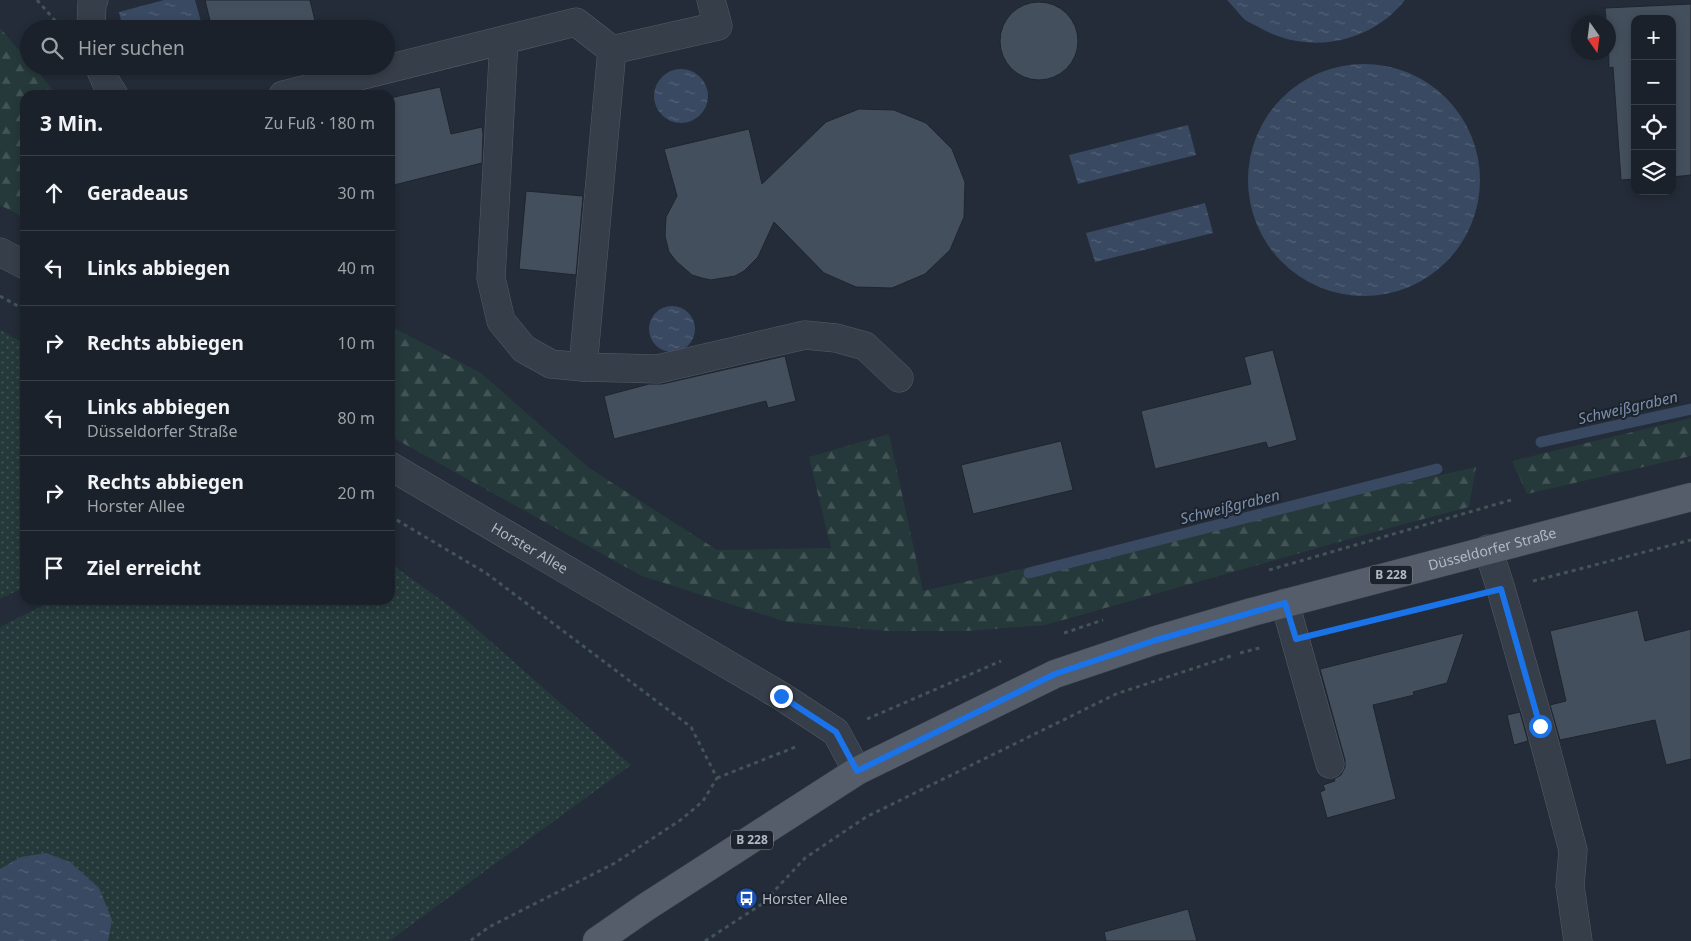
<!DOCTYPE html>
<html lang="de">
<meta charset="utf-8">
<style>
body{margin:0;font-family:"Noto Sans",sans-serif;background:#232932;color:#f1f3f6}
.controls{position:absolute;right:15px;top:15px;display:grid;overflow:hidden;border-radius:10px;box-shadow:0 2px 8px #0003}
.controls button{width:45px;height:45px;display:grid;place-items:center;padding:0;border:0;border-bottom:1px solid #383e47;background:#1a212a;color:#f1f3f6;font:25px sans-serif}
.compass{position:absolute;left:1571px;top:15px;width:45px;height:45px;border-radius:50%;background:#1a212a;box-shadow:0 2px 8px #0003;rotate:166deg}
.stop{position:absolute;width:15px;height:15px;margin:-11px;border:4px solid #1a73e8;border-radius:50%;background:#fff}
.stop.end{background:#1a73e8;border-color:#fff;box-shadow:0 1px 5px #0008}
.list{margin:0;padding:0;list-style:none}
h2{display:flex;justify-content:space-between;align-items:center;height:65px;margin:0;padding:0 20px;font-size:21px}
h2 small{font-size:16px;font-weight:400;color:#9fa3a8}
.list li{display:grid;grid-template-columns:32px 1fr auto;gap:15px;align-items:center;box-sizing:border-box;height:75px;padding:0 20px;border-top:1px solid #383e47}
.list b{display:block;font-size:19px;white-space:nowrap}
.list p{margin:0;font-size:16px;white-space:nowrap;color:#9fa3a8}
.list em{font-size:16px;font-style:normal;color:#9fa3a8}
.icon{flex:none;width:28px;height:28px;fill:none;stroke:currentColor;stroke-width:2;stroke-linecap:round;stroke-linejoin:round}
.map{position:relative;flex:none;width:1691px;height:941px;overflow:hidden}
.search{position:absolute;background:#1a212a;box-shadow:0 2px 8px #0003;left:20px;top:20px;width:375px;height:55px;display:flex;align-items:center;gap:12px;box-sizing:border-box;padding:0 18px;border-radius:28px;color:#9fa3a8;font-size:19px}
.panel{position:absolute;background:#1a212a;box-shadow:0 2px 8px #0003;left:20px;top:90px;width:375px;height:515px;border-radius:15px}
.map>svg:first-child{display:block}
.grass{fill:url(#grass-dots)}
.forest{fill:url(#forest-firs)}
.water{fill:url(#water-ripples)}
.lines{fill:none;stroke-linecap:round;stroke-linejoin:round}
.stream{stroke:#394961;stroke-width:11}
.building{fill:#444f5d;stroke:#1e252f}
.minor-casing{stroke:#545c66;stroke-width:29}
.major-casing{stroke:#3f4752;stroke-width:29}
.path{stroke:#425457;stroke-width:3;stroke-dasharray:4 4;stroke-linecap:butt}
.minor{stroke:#363e49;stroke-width:28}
.major{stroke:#545d69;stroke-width:28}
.route{stroke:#1a73e8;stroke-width:6}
.labels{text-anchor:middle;stroke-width:4;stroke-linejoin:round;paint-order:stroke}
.shield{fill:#1c232d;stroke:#848c97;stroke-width:1}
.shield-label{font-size:12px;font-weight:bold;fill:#b1b9c5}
.street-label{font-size:14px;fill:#b1b9c5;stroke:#1c232d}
.poi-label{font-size:14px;fill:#b1b9c5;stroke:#1c232d;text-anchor:start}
.water-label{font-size:15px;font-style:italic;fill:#7b8fab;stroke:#1c232d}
</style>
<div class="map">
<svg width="1691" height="941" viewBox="0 0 1691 941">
<defs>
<pattern id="grass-dots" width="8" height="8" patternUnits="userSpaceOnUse" patternTransform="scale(1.25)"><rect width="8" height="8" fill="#26393a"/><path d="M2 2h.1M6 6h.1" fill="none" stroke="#435455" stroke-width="1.8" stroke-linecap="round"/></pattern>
<pattern id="forest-firs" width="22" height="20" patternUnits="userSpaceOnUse" patternTransform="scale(1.25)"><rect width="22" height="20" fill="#26393a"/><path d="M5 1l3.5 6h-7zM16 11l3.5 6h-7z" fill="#435455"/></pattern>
<pattern id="water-ripples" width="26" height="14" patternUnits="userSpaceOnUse" patternTransform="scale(1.25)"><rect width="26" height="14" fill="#394961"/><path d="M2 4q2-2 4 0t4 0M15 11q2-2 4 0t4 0" fill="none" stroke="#536176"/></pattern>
</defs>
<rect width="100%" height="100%" fill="#232c38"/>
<g class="grass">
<polygon points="0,330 25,344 25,587 0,599"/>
<polygon points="390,563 456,611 631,765 389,941 0,941 0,627 54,600 390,600"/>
</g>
<g class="forest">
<polygon points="0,28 29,62 29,66 33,66 57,95 25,95 25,218 0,205"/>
<polygon points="390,326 481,373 589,468 717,550 831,548 809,457 889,434 923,591 1476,467 1469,507 1378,531 1045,625 967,631 888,631 787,622 642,576 390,436"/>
<polygon points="1691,418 1691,456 1527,494 1512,461"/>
</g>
<g class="water">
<polygon points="164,0 195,0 203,29 123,29 119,12"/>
<path d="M1227,0h178c-34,43 -95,55 -143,29 -5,-3 -12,-6 -17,-9 -6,-6 -12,-14 -18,-20z"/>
<circle cx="1364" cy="180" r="116"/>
<circle cx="681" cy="96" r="27"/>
<polygon points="1188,125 1196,155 1078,184 1069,155"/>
<polygon points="1205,203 1213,233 1095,262 1086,233"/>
<circle cx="672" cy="329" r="23"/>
<polygon points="46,853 70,862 99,888 112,920 108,941 0,941 0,869 21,857"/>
</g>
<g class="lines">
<g class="stream">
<polyline points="1541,442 1691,409"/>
<polyline points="1029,573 1437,469"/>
</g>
</g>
<g class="building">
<polygon points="205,0 310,0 317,29 212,29"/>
<circle cx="1039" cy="41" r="39"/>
<polygon points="1691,4 1691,175 1672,177 1672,19 1635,19 1635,179 1621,180 1613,67 1609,68 1608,22 1606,22 1605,8"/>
<polygon points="440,87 451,134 482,127 483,134 482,163 390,186 390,98"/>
<polygon points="859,109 894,110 926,123 952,149 965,182 964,217 950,250 925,274 892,288 856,287 824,273 774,222 758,257 744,271 735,276 711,280 702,278 692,275 676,261 669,252 665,236 666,217 677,196 664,149 749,129 762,184 826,122"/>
<polygon points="526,191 583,196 576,275 519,269"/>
<polygon points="1273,350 1297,440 1268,448 1266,442 1155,469 1141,411 1251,384 1244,357"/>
<polygon points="785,356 796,401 768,408 766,401 614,439 604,396 649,384 662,384"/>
<polygon points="1061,441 1073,490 973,514 961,465"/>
<polygon points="1638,610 1645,641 1691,629 1691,759 1666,765 1655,720 1560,740 1550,705 1566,701 1550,631"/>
<polygon points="1464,633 1447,683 1413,692 1414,695 1373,705 1396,799 1327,818 1320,792 1325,790 1323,785 1335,781 1334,779 1341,775 1345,767 1345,760 1320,669"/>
<polygon points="1520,712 1528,741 1514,745 1507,715"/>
<polygon points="1188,909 1197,941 1106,941 1104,932"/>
</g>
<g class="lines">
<defs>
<g id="minor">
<polyline points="91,29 92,3 94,0"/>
<polyline points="504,40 491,278 501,321 524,349 551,364 583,367"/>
<polyline points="612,50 583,367 658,369 805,335 836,338 865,346 899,378"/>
<polyline points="99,66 106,82 114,95"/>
<polyline points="283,95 576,22 612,50 718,26 711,0"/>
<polyline points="0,252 25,265"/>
<path id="s1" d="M390,466l391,230 55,36 21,39"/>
<polyline points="1488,549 1501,589 1540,726 1573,850 1570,886 1578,941"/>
<polyline points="1285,603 1330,764"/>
</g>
<g id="major">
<path id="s2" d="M597,941l49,-34 211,-136 198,-97 98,-33 99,-29 439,-115"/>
</g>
</defs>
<use href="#minor" class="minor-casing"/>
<use href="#major" class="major-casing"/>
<g class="path">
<polyline points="37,0 58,24"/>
<polyline points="0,296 25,310"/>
<polyline points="390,516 486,573 691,727 717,778 703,801 682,819 615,863 489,927 470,941"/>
<polyline points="1269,570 1511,500"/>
<polyline points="1533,581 1691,540"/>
<polyline points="1327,631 1469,597"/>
<polyline points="1064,633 1103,620"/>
<polyline points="1240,653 1263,647"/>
<polyline points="867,719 1001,661"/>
<polyline points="717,778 798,746"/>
<polyline points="705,941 762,904 805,858 866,817 1116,694 1234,655"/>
</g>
<use href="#minor" class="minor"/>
<use href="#major" class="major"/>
</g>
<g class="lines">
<polyline class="route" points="781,696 836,732 857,771 1055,674 1153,641 1285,603 1296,639 1501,589 1540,726"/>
</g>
<defs>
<symbol id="bus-disc" viewBox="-11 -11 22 22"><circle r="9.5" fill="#1a4fb4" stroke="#1c232d"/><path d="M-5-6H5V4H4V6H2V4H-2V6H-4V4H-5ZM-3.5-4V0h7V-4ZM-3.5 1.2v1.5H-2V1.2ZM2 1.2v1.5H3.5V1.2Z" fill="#fff"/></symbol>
</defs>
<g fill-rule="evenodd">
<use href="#bus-disc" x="734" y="886" width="25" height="25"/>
</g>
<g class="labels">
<g class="shield">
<rect x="1370" y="565.5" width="42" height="19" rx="4"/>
<rect x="731" y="830.5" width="42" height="19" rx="4"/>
</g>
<g class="shield-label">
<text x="1391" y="579">B 228</text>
<text x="752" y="844">B 228</text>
</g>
<g class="street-label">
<text dy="5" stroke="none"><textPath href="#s1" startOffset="162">Horster Allee</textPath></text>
<text dy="5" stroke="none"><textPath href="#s2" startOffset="986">Düsseldorfer Straße</textPath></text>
</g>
<g class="poi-label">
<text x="762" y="904">Horster Allee</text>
</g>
<g class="water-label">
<text transform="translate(1628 408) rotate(-13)" y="5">Schweißgraben</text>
<text transform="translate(1230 507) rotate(-14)" y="5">Schweißgraben</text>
</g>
</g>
</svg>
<div class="controls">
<button>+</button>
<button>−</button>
<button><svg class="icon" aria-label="locate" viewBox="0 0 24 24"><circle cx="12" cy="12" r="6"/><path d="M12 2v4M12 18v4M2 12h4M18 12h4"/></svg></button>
<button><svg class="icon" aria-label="layers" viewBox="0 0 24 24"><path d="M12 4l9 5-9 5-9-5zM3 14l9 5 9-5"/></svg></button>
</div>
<svg class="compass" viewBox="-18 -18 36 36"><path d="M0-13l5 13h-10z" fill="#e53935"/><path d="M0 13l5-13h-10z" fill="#9fa3a8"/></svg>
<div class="stop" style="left:1540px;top:726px"></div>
<div class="stop end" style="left:781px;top:696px"></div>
<div class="search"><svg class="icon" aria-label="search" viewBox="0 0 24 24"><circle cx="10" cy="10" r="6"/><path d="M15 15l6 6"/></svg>Hier suchen</div>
<section class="panel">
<h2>3 Min.<small>Zu Fuß · 180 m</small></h2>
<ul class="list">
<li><svg class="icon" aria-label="ahead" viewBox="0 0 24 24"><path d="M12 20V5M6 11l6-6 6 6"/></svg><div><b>Geradeaus</b></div><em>30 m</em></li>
<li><svg class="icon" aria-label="left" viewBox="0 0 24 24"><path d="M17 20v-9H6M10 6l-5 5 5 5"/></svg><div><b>Links abbiegen</b></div><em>40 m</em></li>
<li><svg class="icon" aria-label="right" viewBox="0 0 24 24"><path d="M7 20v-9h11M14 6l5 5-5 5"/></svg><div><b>Rechts abbiegen</b></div><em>10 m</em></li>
<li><svg class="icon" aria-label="left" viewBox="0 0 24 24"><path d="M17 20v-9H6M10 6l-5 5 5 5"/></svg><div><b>Links abbiegen</b><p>Düsseldorfer Straße</p></div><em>80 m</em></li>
<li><svg class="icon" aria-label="right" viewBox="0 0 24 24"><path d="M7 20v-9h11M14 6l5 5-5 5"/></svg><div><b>Rechts abbiegen</b><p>Horster Allee</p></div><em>20 m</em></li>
<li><svg class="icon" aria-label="arrive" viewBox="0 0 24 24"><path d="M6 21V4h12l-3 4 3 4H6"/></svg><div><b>Ziel erreicht</b></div></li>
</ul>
</section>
</div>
